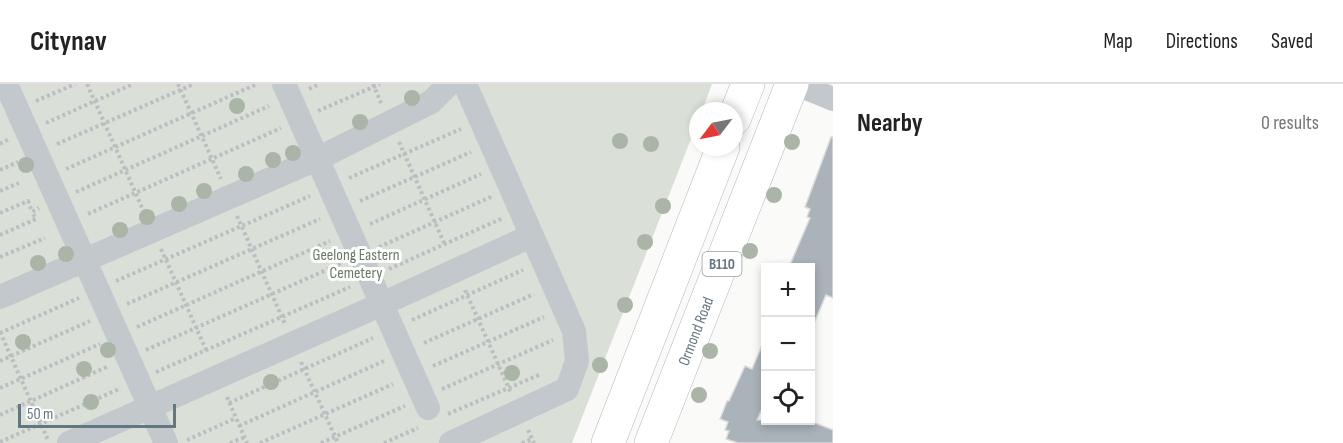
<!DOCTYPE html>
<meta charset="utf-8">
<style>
body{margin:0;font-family:"Sofia Sans Condensed",sans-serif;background:#f2f2f2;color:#222}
.controls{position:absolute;right:18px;bottom:18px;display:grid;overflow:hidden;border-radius:0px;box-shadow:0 3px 9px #0003}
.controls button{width:54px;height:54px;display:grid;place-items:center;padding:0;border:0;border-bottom:2px solid #e0e0e0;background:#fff;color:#222;font:30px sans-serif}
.compass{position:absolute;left:689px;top:18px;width:54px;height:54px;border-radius:50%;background:#fff;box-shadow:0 3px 9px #0003;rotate:238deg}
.scale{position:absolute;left:18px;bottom:15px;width:158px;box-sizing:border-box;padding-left:6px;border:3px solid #657683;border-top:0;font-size:16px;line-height:21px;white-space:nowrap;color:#657683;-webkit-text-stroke:4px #fff;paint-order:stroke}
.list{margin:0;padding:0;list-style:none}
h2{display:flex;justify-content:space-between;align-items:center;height:78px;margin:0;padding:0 24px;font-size:26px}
h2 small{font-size:20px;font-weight:400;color:#767676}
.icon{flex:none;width:33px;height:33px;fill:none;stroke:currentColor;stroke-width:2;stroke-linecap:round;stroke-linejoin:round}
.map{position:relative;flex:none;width:833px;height:359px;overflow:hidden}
header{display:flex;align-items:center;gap:36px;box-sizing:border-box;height:84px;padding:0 30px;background:#fff;border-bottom:2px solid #e0e0e0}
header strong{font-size:28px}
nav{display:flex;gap:33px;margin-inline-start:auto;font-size:21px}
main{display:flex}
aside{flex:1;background:#fff}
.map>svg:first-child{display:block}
.green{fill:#dadfd7}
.building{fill:#aab3b9;stroke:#dcdcda;stroke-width:1.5}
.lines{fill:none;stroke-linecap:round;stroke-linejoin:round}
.highway-casing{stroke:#b4b9bd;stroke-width:34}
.path{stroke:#bbbfc2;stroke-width:4;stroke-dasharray:3 3;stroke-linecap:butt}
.minor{stroke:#c3c8cc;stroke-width:24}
.highway{stroke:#fff;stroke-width:33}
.tree{fill:#aab4a7}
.labels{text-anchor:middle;stroke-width:6;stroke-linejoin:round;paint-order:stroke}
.shield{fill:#fff;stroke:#939fa8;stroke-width:1.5}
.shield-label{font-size:15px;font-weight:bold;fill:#657683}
.park-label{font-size:16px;fill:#687a64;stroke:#fff}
.street-label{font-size:16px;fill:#657683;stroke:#fff}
</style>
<header>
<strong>Citynav</strong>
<nav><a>Map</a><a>Directions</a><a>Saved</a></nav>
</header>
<main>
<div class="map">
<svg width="833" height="359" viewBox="0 0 833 359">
<rect width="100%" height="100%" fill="#fafaf8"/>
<polygon class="green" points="0,0 712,0 702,27 698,27 698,37 572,359 0,359"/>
<g class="building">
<polygon points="831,53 833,53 833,214 826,211 811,246 810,183 789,183 810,134 807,133 810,125 805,123"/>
<polygon points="765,254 765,318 757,336 808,336 833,346 833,359 738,359 726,355 729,347 725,346 728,338 720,335 727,317 729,317 745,282 752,285"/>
</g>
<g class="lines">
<defs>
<g id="highway">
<polyline points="734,35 748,0"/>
<polyline points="608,359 723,63"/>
<polyline points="651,359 792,0"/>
</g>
</defs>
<use href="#highway" class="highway-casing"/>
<g class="path">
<polyline points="87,0 144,128"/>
<polyline points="178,0 221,95"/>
<polyline points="373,0 381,19"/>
<polyline points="309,5 319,0"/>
<polyline points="36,17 75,0"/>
<polyline points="318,27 380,0"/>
<polyline points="46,39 133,0"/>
<polyline points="399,58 445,161"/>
<polyline points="0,60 9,55"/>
<polyline points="57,60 194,0"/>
<polyline points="66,85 257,0"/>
<polyline points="0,86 18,78"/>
<polyline points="349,94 461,45"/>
<polyline points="0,107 19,99"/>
<polyline points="76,108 269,22"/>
<polyline points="360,117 471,68"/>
<polyline points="0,129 28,117 32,128"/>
<polyline points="88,130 281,44"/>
<polyline points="237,132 285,240"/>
<polyline points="370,140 481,90"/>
<polyline points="0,151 36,135 32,128 39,124"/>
<polyline points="379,163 493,112"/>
<polyline points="161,165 207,268"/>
<polyline points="0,173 45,154"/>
<polyline points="389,185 503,134"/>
<polyline points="116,197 310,112"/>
<polyline points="465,206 511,309"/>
<polyline points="127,220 320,135"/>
<polyline points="412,236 523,186"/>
<polyline points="137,243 330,157"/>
<polyline points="0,248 48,356"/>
<polyline points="0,249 79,214"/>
<polyline points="424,259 534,210"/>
<polyline points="146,266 342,179"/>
<polyline points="0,277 90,237"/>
<polyline points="301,278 338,359"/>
<polyline points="433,282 544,233"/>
<polyline points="156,288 350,203"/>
<polyline points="0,304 100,260"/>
<polyline points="442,305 553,256"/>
<polyline points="227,313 247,359"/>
<polyline points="229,319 373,254"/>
<polyline points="448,330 541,290"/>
<polyline points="0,331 109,282"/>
<polyline points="239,342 384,277"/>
<polyline points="528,346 534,359"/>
<polyline points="187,356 236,334"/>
<polyline points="0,358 119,305"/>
<polyline points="230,359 245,353"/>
<polyline points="260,359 393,300"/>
<polyline points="321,359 405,322"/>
<polyline points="384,359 418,344"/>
<polyline points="522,359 532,355"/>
</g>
<g class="minor">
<polyline points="6,0 166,359"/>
<polyline points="284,0 428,324"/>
<polyline points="796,0 833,15"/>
<polyline points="0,213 317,75 431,18 449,0"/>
<polyline points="69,359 382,220 531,152"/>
<polyline points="451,359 567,305 577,277 574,247 465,0"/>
</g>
<use href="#highway" class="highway"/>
</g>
<g class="tree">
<circle cx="412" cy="14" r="8"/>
<circle cx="237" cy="22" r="8"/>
<circle cx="360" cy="38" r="8"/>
<circle cx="620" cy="57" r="8"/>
<circle cx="792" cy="58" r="8"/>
<circle cx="651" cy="60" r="8"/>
<circle cx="293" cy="69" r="8"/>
<circle cx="273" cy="76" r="8"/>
<circle cx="26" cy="81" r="8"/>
<circle cx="246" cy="90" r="8"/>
<circle cx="204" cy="107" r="8"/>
<circle cx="774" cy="111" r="8"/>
<circle cx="179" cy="120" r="8"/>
<circle cx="663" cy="122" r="8"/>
<circle cx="147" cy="133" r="8"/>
<circle cx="120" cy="146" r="8"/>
<circle cx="645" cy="158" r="8"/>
<circle cx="750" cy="167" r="8"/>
<circle cx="66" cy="170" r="8"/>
<circle cx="38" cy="179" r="8"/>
<circle cx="625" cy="221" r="8"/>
<circle cx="23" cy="258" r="8"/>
<circle cx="108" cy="266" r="8"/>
<circle cx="710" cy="267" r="8"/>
<circle cx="600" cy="281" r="8"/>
<circle cx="84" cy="285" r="8"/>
<circle cx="512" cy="289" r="8"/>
<circle cx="271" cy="298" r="8"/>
<circle cx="699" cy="311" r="8"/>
<circle cx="91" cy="318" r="8"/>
</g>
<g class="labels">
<rect class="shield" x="702.5" y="168" width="39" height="24" rx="4.5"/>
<g class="shield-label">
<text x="722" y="185">B110</text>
</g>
<g class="park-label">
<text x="356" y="176">Geelong Eastern<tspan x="356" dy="18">Cemetery</tspan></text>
</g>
<g class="street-label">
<text transform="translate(695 247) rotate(-69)" y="6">Ormond Road</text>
</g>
</g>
</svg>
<div class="controls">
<button>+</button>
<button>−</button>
<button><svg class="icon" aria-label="locate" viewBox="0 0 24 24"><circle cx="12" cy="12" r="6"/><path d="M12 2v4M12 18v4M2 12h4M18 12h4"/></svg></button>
</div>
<svg class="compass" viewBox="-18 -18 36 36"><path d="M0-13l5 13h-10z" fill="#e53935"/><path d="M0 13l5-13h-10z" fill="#767676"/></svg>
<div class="scale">50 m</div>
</div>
<aside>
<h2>Nearby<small>0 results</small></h2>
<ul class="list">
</ul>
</aside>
</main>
